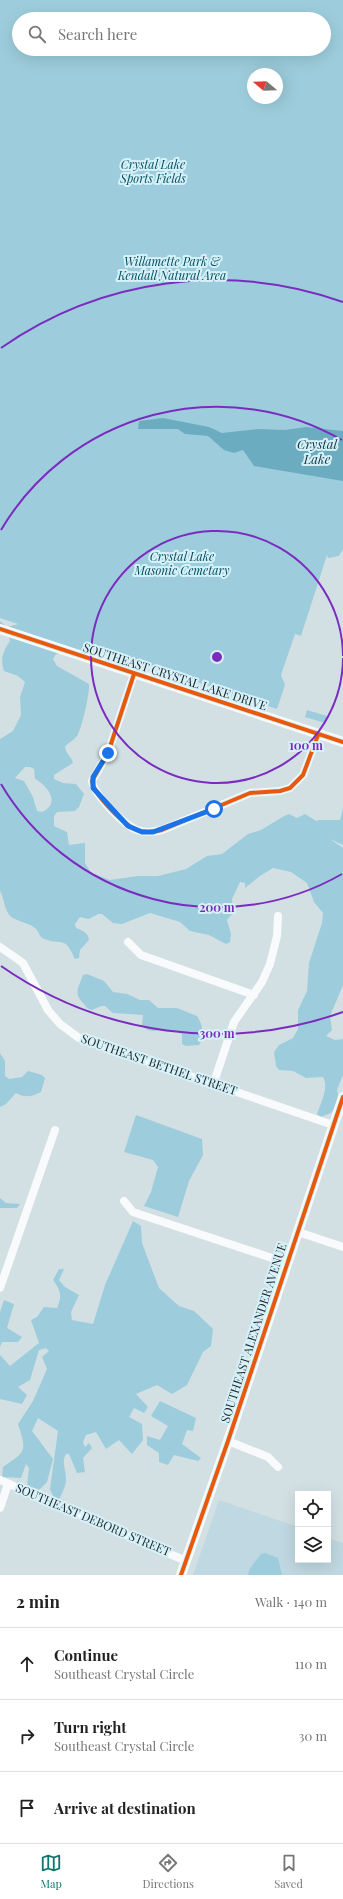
<!DOCTYPE html>
<meta charset="utf-8">
<style>
body{margin:0;font-family:"Playfair Display",serif;background:#f6f6f6;color:#222}
.controls{position:absolute;right:12px;bottom:12px;display:grid;overflow:hidden;border-radius:0px;box-shadow:0 4px 16px #0002}
.controls button{width:36px;height:36px;display:grid;place-items:center;padding:0;border:0;border-bottom:1px solid #e0e0e0;background:#fff;color:#222;font:20px sans-serif}
.compass{position:absolute;left:247px;top:68px;width:36px;height:36px;border-radius:50%;background:#fff;box-shadow:0 4px 16px #0002;rotate:289deg}
.stop{position:absolute;width:12px;height:12px;margin:-9px;border:3px solid #1a73e8;border-radius:50%;background:#fff}
.stop.end{background:#1a73e8;border-color:#fff;box-shadow:0 1px 4px #0008}
.list{margin:0;padding:0;list-style:none}
h2{display:flex;justify-content:space-between;align-items:center;height:52px;margin:0;padding:0 16px;font-size:17px}
h2 small{font-size:13px;font-weight:400;color:#767676}
.list li{display:grid;grid-template-columns:26px 1fr auto;gap:12px;align-items:center;box-sizing:border-box;height:72px;padding:0 16px;border-top:1px solid #e0e0e0}
.list b{display:block;font-size:15px;white-space:nowrap}
.list p{margin:0;font-size:13px;white-space:nowrap;color:#767676}
.list em{font-size:13px;font-style:normal;color:#767676}
.icon{flex:none;width:22px;height:22px;fill:none;stroke:currentColor;stroke-width:2;stroke-linecap:round;stroke-linejoin:round}
.map{position:relative;flex:none;width:343px;height:1575px;overflow:hidden}
.search{position:absolute;background:#fff;box-shadow:0 4px 16px #0002;left:12px;right:12px;top:12px;height:44px;display:flex;align-items:center;gap:10px;box-sizing:border-box;padding:0 14px;border-radius:22px;color:#767676;font-size:15px}
.sheet{height:268px;background:#fff}
nav{display:flex;justify-content:space-around;align-items:center;box-sizing:border-box;height:56px;border-top:1px solid #e0e0e0;background:#fff;font-size:11px;color:#767676}
nav a{display:grid;justify-items:center;gap:2px}
nav .on{color:#0f766e}
.map>svg:first-child{display:block}
.built{fill:#c0d8e1}
.green{fill:#9dcddc;fill-rule:evenodd}
.water{fill:#6bacc0}
.lines{fill:none;stroke-linecap:round;stroke-linejoin:round}
.minor{stroke:#f8fafb;stroke-width:8}
.tertiary{stroke:#f8fafb;stroke-width:10}
.cycleway-casing{stroke:#d7f1f9;stroke-width:6}
.cycleway{stroke:#e8590c;stroke-width:4}
.route{stroke:#1a73e8;stroke-width:5}
.ring{fill:none;stroke:#7b2cbf;stroke-width:2}
.labels{text-anchor:middle;stroke-width:4;stroke-linejoin:round;paint-order:stroke}
.park-label{font-size:12px;font-style:italic;fill:#015062;stroke:#d7f1f9}
.street-label{font-size:12px;fill:#1c2529;stroke:#d7f1f9}
.water-label{font-size:13px;font-style:italic;fill:#123945;stroke:#d7f1f9}
.centre{fill:#7b2cbf;stroke:#d7f1f9;stroke-width:2}
.ring-label{font-size:12px;text-anchor:middle;font-weight:bold;fill:#7b2cbf;stroke:#d7f1f9;stroke-width:4;stroke-linejoin:round;paint-order:stroke}
</style>
<div class="map">
<svg width="343" height="1575" viewBox="0 0 343 1575">
<rect width="100%" height="100%" fill="#d2e0e4"/>
<polygon class="built" points="219,1500 298,1527 298,1560 328,1560 328,1538 343,1543 343,1575 193,1575"/>
<g class="green">
<path d="M0,0h343v549l-4,7 -11,2 -1,-3 -26,81 -6,-2 -14,41 4,10 -8,24 -141,-48 -44,-13 -7,12 -4,1 -21,-8 -4,1 -3,5 4,7 32,18c1,9 -7,44 -12,52 -4,5 -9,7 -12,11 1,7 7,10 8,16l-19,12v4l9,4 13,1 8,10 -5,13 -4,4 -18,1 -3,4v10l13,6 2,13 16,-2v20l6,10 19,7 28,-4h20l28,-7 21,-13 15,-2 26,-20 13,-4 23,-14 5,-2 8,4 8,-4 13,8 -1,-2h23l3,-12v37l-13,-6 13,9v137l-13,31 2,14 -6,6 9,4 8,-1v36l-6,15 2,9 -3,8 -5,6 -10,4 -4,-3c4,-12 12,-26 6,-37l-17,1 -13,-7 -14,-1 -3,-4 -2,-14 5,-7 14,-7 5,-9v-19l9,-19 2,-28 13,-40 1,-10 -9,-11 -7,-19 -16,-11 -18,-4 -13,8 -15,12v-5l-5,-1 -8,17 1,14 -6,7 4,14 -1,8 -4,2 -17,-9 -19,-4 -10,-9 -30,-9 -28,11 -9,-1 -11,-9h-4l-9,5 -9,-2 -5,7 1,4c7,3 12,4 13,12l-9,10 -1,8 -4,1c-11,-24 -11,-13 -31,-20 -5,-2 -5,-8 -9,-11 -7,-6 -23,-7 -27,-15 -4,-6 -4,-15 -8,-22v-152l13,-8 8,-16 -1,-18 5,-15 -7,-6 -14,-5c-4,-12 -1,-20 6,-30l-1,-4 -9,-4v-12l7,6 11,-3 -18,-6zM19,19h305v30h-305zM253,74h24v24h-24zM25,767h5l4,2 1,10c13,7 26,24 7,33l-5,-1 -4,-14 -9,-16 -9,-3z"/>
<polygon points="307,710 327,716 325,723 305,717"/>
<path d="M87,974l17,7 9,11 14,2 13,6h9l9,8h19l20,8c5,7 9,21 2,29l-13,1 -4,-2v-10c-5,-2 -10,-4 -16,-4 -10,0 -18,4 -24,-5l1,-10 -30,-2 -8,-7h-4l-9,4c-4,-1 -5,-2 -8,-6 -11,-11 -6,-15 -1,-29z"/>
<path d="M0,1053l5,8v15l4,3 13,-2 6,-6 14,4 3,3 -4,14c-10,5 -16,6 -25,1l-10,11 -6,3z"/>
<polygon points="136,1115 202,1139 203,1155 189,1181 178,1217 144,1206 151,1192 158,1167 153,1160 124,1152"/>
<polygon points="0,1198 6,1203 20,1204 17,1208 0,1208"/>
<path d="M133,1221l8,5 1,17 17,45 20,18 15,5 19,18 -2,17 -8,6 -16,33 -15,9 -15,-9 -21,9 12,13 -4,6 -10,-5 -5,9 13,7 1,16 -11,14 -13,-14 -13,9 -10,-17 -10,3 -3,7 2,5 4,-4 3,5 -9,10 2,14 -8,1 -8,-19h-3c-5,9 0,15 0,25 0,7 -4,14 -7,21l-5,-2 -4,-9 8,-58 -20,-13 -6,13 21,28 -6,23 -9,9 -11,-4 2,-19 -3,-4 -5,14 -19,-1 1,-10c23,-16 24,-15 15,-43l15,-23 14,-32 -5,-12 7,-6 -3,-3 -7,2 -9,30 -12,7 9,8 -5,9 -22,-5v-44l10,11 29,-23 -8,-23 6,-3 7,-10 13,1c5,-12 4,-17 -4,-28l6,-11h5l-5,11 6,7 14,8 -8,17 1,8 21,4 12,-39z"/>
<polygon points="4,1300 14,1304 7,1328 22,1337 18,1342 2,1342 0,1347 0,1312"/>
<polygon points="160,1401 196,1418 193,1431 187,1430 182,1444 201,1458 198,1461 174,1455 168,1465 159,1462 159,1453 147,1445 147,1436 160,1440 168,1426 151,1416"/>
<path d="M265,1553l13,5 4,17h-34c1,-8 8,-14 13,-21z"/>
</g>
<polygon class="water" points="163,418 209,427 222,433 258,429 285,430 306,427 343,431 343,481 254,466 243,450 234,453 224,450 208,436 185,434 178,429 138,429 139,421"/>
<g class="lines">
<g class="minor">
<path d="M134,674l-26,79 -16,28c2,14 32,44 45,49 8,3 17,2 25,0l88,-37 30,-2 10,-3 13,-13 15,-40"/>
<polyline points="128,942 141,955 254,995"/>
<polyline points="0,947 23,963 48,1010 60,1024 79,1038 333,1125"/>
<polyline points="213,1085 234,1022 262,982 270,964 277,936 278,916"/>
<polyline points="124,1201 133,1212 287,1263"/>
<polyline points="298,1232 343,1247"/>
<polyline points="0,1288 55,1130"/>
<polyline points="228,1441 268,1457 278,1467"/>
<polyline points="0,1480 186,1561"/>
<polyline points="0,1508 8,1484"/>
</g>
<g class="tertiary">
<polyline points="0,629 343,742"/>
<polyline points="181,1575 228,1441 343,1097"/>
</g>
<defs>
<g id="cycleway">
<polyline points="0,629 343,742"/>
<path d="M134,674l-26,79 -16,28c2,14 32,44 45,49 8,3 17,2 25,0l88,-37 30,-2 10,-3 13,-13 15,-40"/>
<polyline points="181,1575 228,1441 343,1097"/>
</g>
</defs>
<use href="#cycleway" class="cycleway-casing"/>
<use href="#cycleway" class="cycleway"/>
</g>
<g class="lines">
<polyline class="route" points="108,753 93,777 93,788 128,826 142,832 153,832 214,809"/>
</g>
<g class="ring">
<path d="M343 658A126 126 0 1 1 343 656"/>
<path d="M342 874A251 251 0 0 1 1 784M1 530A251 251 0 0 1 342 440"/>
<path d="M343 1012A377 377 0 0 1 1 966M1 348A377 377 0 0 1 343 302"/>
</g>
<g class="labels">
<g class="park-label">
<text x="153" y="169">Crystal Lake<tspan x="153" dy="14">Sports Fields</tspan></text>
<text x="172" y="266">Willamette Park &amp;<tspan x="172" dy="14">Kendall Natural Area</tspan></text>
<text x="182" y="561">Crystal Lake<tspan x="182" dy="14">Masonic Cemetary</tspan></text>
</g>
<g class="street-label">
<text transform="translate(175 677) rotate(18)" y="4">SOUTHEAST CRYSTAL LAKE DRIVE</text>
<text transform="translate(159 1065) rotate(19)" y="4">SOUTHEAST BETHEL STREET</text>
<text transform="translate(254 1333) rotate(-72)" y="4">SOUTHEAST ALEXANDER AVENUE</text>
<text transform="translate(93 1520) rotate(23)" y="4">SOUTHEAST DEBORD STREET</text>
</g>
<g class="water-label">
<text x="317" y="449">Crystal<tspan x="317" dy="15">Lake</tspan></text>
</g>
</g>
<circle cx="217" cy="657" r="6" class="centre"/>
<g class="ring-label">
<text x="306" y="750">100 m</text>
<text x="217" y="912">200 m</text>
<text x="217" y="1038">300 m</text>
</g>
</svg>
<div class="controls">
<button><svg class="icon" aria-label="locate" viewBox="0 0 24 24"><circle cx="12" cy="12" r="6"/><path d="M12 2v4M12 18v4M2 12h4M18 12h4"/></svg></button>
<button><svg class="icon" aria-label="layers" viewBox="0 0 24 24"><path d="M12 4l9 5-9 5-9-5zM3 14l9 5 9-5"/></svg></button>
</div>
<svg class="compass" viewBox="-18 -18 36 36"><path d="M0-13l5 13h-10z" fill="#e53935"/><path d="M0 13l5-13h-10z" fill="#767676"/></svg>
<div class="stop" style="left:214px;top:809px"></div>
<div class="stop end" style="left:108px;top:753px"></div>
<div class="search"><svg class="icon" aria-label="search" viewBox="0 0 24 24"><circle cx="10" cy="10" r="6"/><path d="M15 15l6 6"/></svg>Search here</div>
</div>
<section class="sheet">
<h2>2 min<small>Walk · 140 m</small></h2>
<ul class="list">
<li><svg class="icon" aria-label="ahead" viewBox="0 0 24 24"><path d="M12 20V5M6 11l6-6 6 6"/></svg><div><b>Continue</b><p>Southeast Crystal Circle</p></div><em>110 m</em></li>
<li><svg class="icon" aria-label="right" viewBox="0 0 24 24"><path d="M7 20v-9h11M14 6l5 5-5 5"/></svg><div><b>Turn right</b><p>Southeast Crystal Circle</p></div><em>30 m</em></li>
<li><svg class="icon" aria-label="arrive" viewBox="0 0 24 24"><path d="M6 21V4h12l-3 4 3 4H6"/></svg><div><b>Arrive at destination</b></div></li>
</ul>
</section>
<nav>
<a class="on"><svg class="icon" aria-label="map" viewBox="0 0 24 24"><path d="M3 6l6-2 6 2 6-2v14l-6 2-6-2-6 2zM9 4v14M15 6v14"/></svg>Map</a>
<a><svg class="icon" aria-label="directions" viewBox="0 0 24 24"><path d="M12 3l9 9-9 9-9-9zM9 14v-3h6M13 9l2 2-2 2"/></svg>Directions</a>
<a><svg class="icon" aria-label="saved" viewBox="0 0 24 24"><path d="M7 4h10v16l-5-4-5 4z"/></svg>Saved</a>
</nav>
